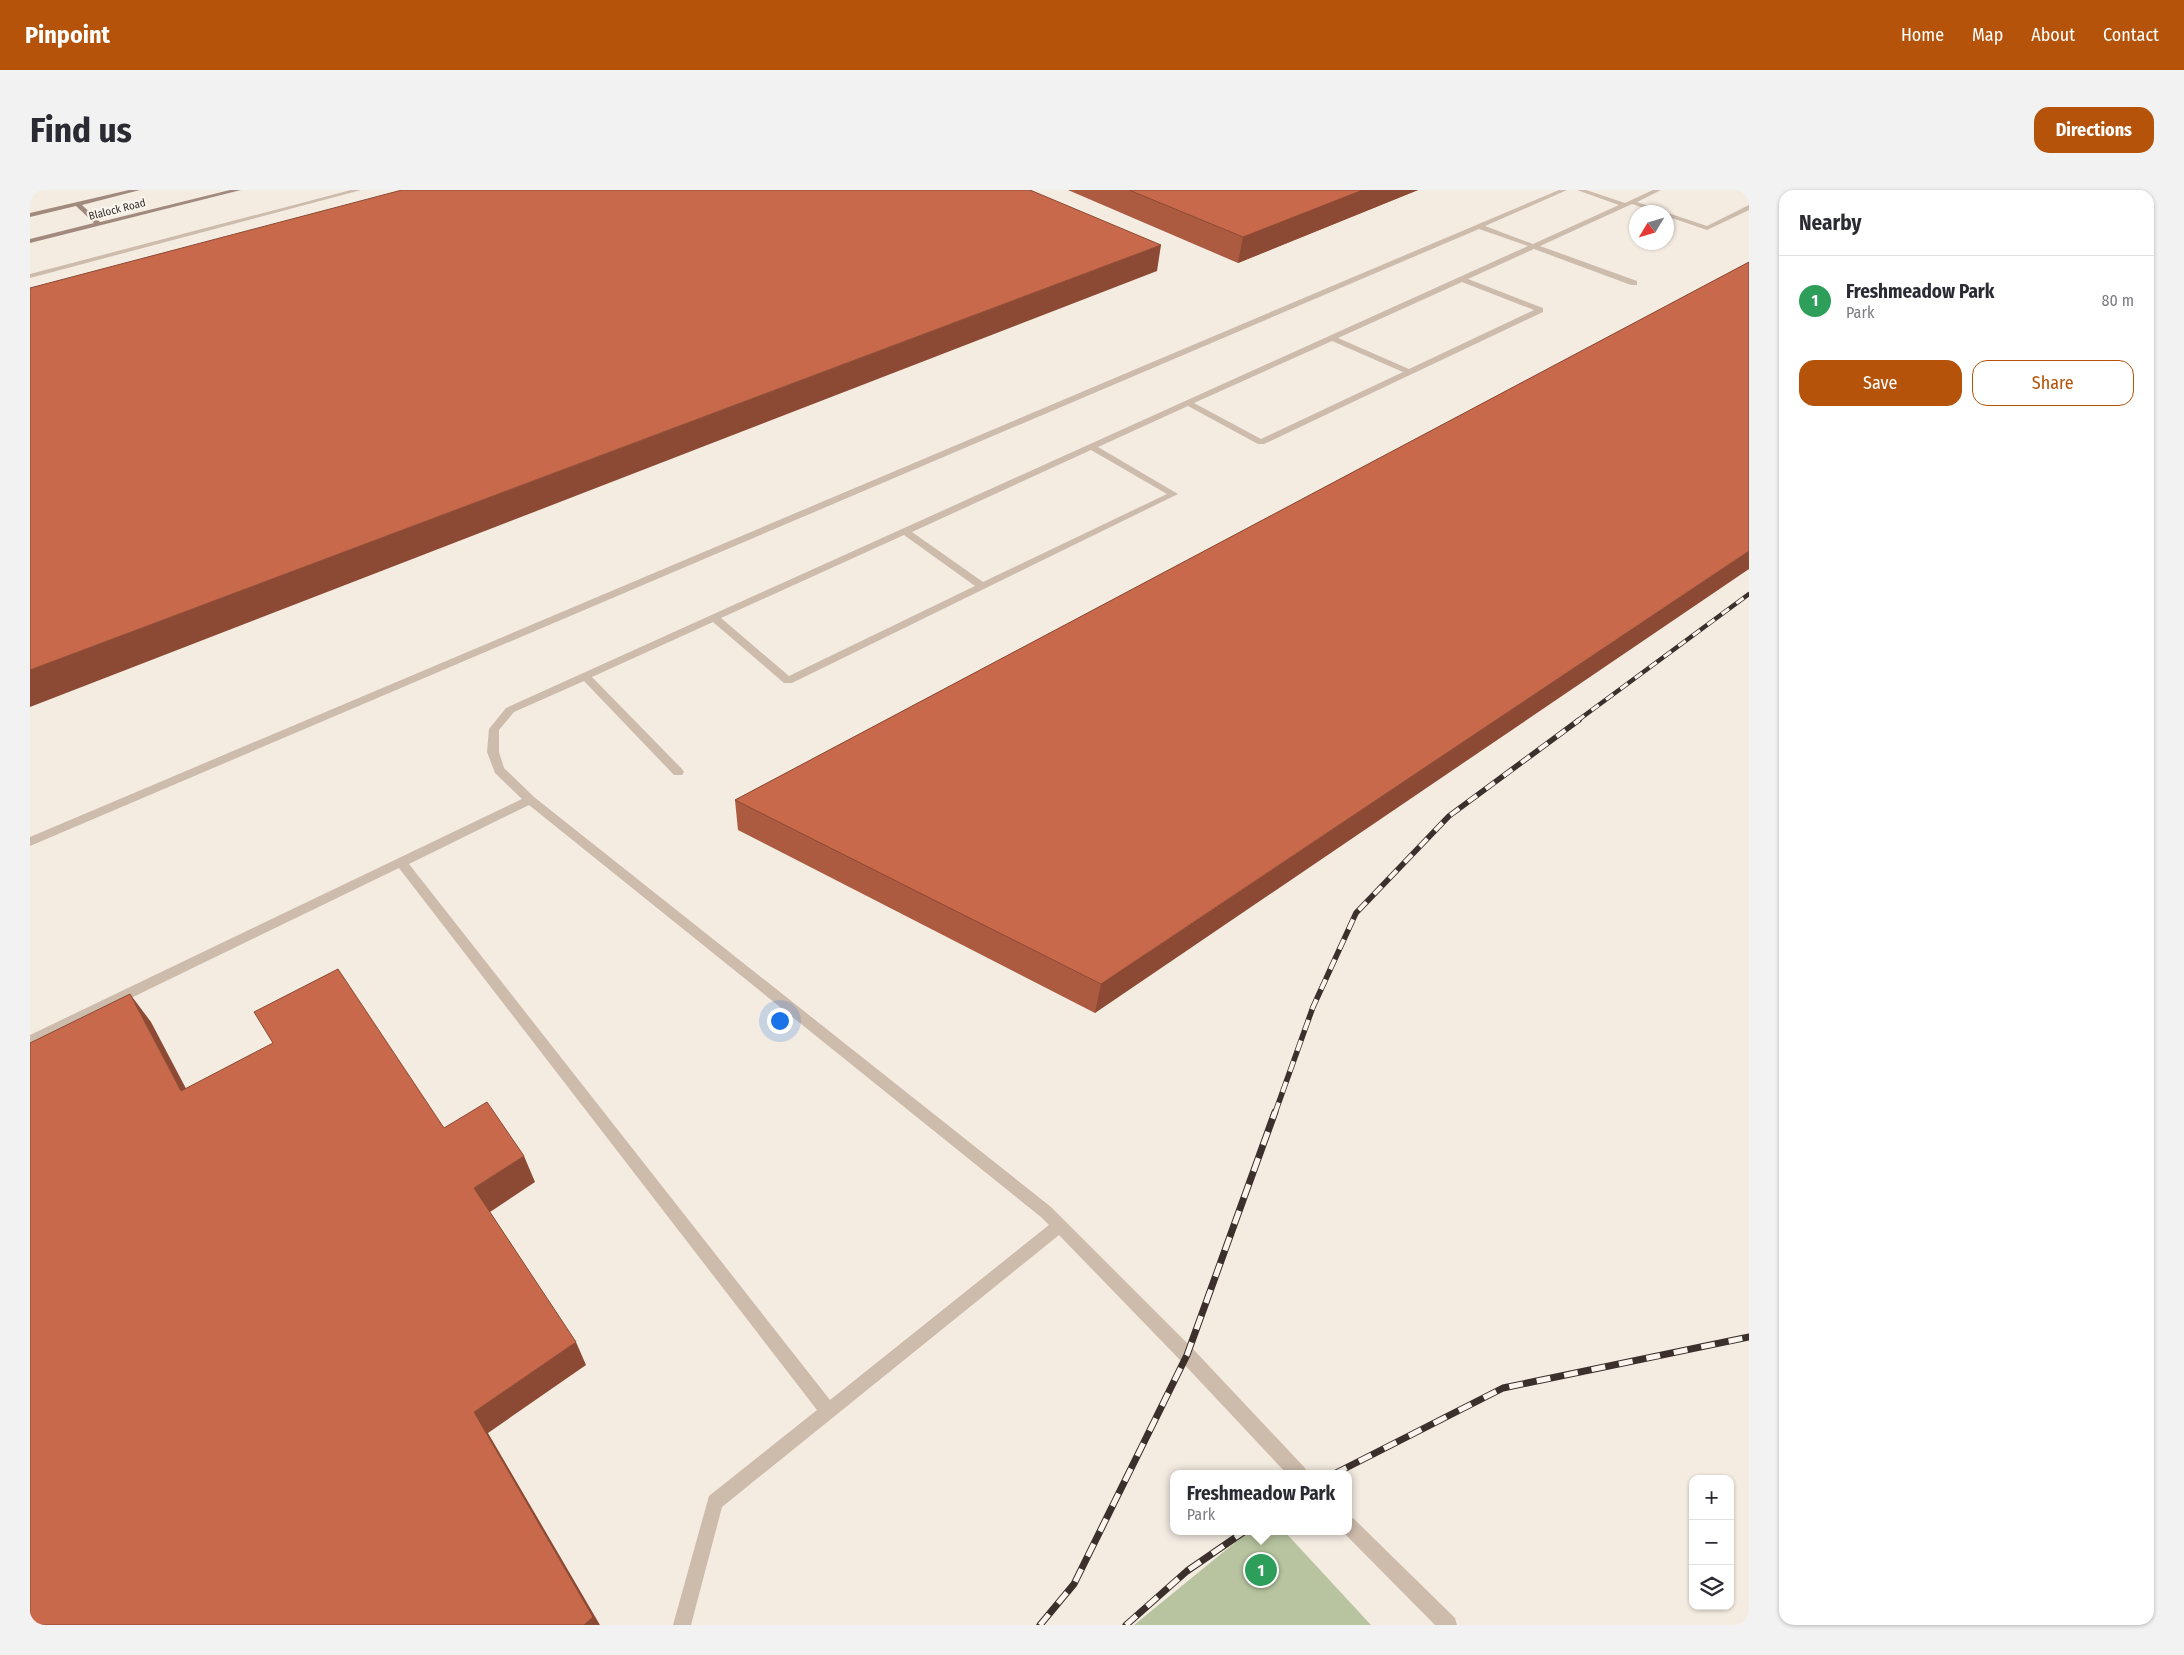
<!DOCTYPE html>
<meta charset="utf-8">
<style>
body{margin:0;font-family:"Fira Sans Condensed",sans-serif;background:#f2f2f3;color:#2b2b33}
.controls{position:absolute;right:15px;bottom:15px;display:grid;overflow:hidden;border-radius:10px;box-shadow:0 1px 4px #0004}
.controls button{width:45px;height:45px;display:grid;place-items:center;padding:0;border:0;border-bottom:1px solid #e1e1e2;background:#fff;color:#2b2b33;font:25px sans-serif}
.compass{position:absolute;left:1599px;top:15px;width:45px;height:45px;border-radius:50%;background:#fff;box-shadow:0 1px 4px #0004;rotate:232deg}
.you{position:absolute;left:749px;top:830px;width:18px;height:18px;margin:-12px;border:4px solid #fff;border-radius:50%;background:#1a73e8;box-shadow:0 0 0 8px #1a73e833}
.badge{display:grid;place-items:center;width:32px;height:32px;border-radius:50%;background:#b45309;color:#fff;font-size:16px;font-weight:700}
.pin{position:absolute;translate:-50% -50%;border:2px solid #fff;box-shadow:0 1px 5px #0006}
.popup{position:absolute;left:1140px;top:1280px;width:182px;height:65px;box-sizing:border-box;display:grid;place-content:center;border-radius:10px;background:#fff;filter:drop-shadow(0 1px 4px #0005);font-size:16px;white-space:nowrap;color:#7c7c81}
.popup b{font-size:19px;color:#2b2b33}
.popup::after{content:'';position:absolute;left:50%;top:100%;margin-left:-10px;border:10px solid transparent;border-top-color:#fff}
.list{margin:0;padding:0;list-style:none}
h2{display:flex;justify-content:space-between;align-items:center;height:65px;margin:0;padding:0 20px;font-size:21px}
h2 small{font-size:16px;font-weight:400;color:#7c7c81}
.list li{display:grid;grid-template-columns:32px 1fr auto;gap:15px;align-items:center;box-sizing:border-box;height:90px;padding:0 20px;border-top:1px solid #e1e1e2}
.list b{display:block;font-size:19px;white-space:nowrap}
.list p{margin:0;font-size:16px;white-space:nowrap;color:#7c7c81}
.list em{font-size:16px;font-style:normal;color:#7c7c81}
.actions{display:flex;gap:10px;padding:15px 20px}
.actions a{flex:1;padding:11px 0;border:1px solid #b45309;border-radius:15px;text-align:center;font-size:18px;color:#b45309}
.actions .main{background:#b45309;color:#fff}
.icon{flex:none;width:28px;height:28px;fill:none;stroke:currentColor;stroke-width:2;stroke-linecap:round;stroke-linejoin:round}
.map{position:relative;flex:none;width:1719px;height:1435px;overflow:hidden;border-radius:15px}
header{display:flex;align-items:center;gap:30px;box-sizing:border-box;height:70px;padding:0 25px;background:#b45309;color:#fff}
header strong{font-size:24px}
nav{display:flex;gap:28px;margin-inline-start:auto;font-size:18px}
.intro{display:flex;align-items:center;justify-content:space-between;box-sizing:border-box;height:120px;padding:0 30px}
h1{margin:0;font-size:35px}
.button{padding:12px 22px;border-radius:15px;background:#b45309;color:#fff;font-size:18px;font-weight:700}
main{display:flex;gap:30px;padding:0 30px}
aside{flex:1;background:#fff;border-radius:15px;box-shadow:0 1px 4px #0004}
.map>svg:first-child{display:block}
.green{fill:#b8c4a0}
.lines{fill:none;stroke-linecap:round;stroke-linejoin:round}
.service{fill:#cdbbac;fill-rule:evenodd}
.secondary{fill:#a18a7d;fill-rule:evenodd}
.rail-far2-casing{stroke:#3b302b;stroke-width:4.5}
.rail-far1-casing{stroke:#3b302b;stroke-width:5.5}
.rail-casing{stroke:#3b302b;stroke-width:7}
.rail-far2{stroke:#fbf5ee;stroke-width:3;stroke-dasharray:9;stroke-linecap:butt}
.rail-far1{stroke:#fbf5ee;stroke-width:4;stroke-dasharray:11;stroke-linecap:butt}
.rail{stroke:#fbf5ee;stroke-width:5;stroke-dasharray:14;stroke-linecap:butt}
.wall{fill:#ac5a40}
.shaded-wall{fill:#8c4a34}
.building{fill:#c8694b;stroke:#8c4a34}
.labels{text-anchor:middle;stroke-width:4.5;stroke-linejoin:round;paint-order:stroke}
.far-street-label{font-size:11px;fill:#3b302b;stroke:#fbf5ee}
</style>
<header>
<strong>Pinpoint</strong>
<nav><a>Home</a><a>Map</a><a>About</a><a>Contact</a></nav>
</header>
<div class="intro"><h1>Find us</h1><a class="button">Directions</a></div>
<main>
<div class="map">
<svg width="1719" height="1435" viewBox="0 0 1719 1435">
<rect width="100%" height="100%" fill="#f4ebe1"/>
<polygon class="green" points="1219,1341 1254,1341 1341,1435 1104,1435"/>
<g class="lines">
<g class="service">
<polygon points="321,0 331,0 0,88 0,84"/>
<path d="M1529,0h8l-82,36 48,18 86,-39 -42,-15h9l39,13 28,-13h8l-24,12 26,9 1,1h-8l-24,-8 -92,42 97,35v4h-6l-97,-36 -66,30 75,29v4l-279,132h-6l-70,-38 -90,41 80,47 -386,189h-8l-71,-61 -121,55 90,92 2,3 -2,3h-8l-90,-94 -70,31 -15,18v22l5,16 30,29 517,410 142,142 112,119 3,6h-21l-106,-113 -122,-126 -337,272 -31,118h-18l36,-129 108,-86 -418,-542 -369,179v-12l492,-236 -27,-26 -8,-21 2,-23 17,-21 1022,-462 -49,-17 -1449,617v-9zM1432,92l72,28 -125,59 -71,-31zM1302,151l71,31 -142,67 -67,-36zM1061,260l76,44 -184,88 -71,-50zM874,345l71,51 -186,90 -68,-58zM499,615l512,412 8,8 -219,175 -421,-536z"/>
<polygon points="1719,15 1719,20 1677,40 1636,26 1636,22 1634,22 1638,23 1677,36"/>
<polygon points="1318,1326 1324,1329 1425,1428 1427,1435 1405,1435 1312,1341 1318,1341"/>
</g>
<polygon class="secondary" points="99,0 110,0 52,15 70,32 200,0 211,0 0,53 0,49 64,33 46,16 0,27 0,23"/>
<defs>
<polyline id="rail-far2" points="1547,531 1719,404"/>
<polyline id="rail-far1" points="1245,923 1283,817 1326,723 1419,626 1549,530"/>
<g id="rail">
<polyline points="1304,1284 1473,1198 1719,1147"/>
<polyline points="1010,1435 1044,1394 1157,1165 1245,922"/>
<polyline points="1096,1435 1157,1381 1215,1341"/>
</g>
</defs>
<use href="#rail-far2" class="rail-far2-casing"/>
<use href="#rail-far1" class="rail-far1-casing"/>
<use href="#rail" class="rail-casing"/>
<use href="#rail-far2" class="rail-far2"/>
<use href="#rail-far1" class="rail-far1"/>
<use href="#rail" class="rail"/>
</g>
<g class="wall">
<polygon points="1038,0 1388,0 1208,73"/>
<polygon points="1719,72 1065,823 708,640 705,610"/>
</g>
<g class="shaded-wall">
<polygon points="1333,0 1388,0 1208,73 1213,47"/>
<polygon points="1131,55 1127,81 0,517 0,480"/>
<polygon points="1719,361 1719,379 1065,823 1071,794"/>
<polygon points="100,804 121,832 172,929 151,901"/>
<polygon points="494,966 505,992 457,1024 444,998"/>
<polygon points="546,1152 556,1175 458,1243 570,1435 554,1435 444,1222"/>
</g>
<g class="building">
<polygon points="372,0 1000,0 1131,55 0,480 0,98"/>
<polygon points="1099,0 1333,0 1213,47"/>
<polygon points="1719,72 1719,361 1071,794 705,610"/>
<polygon points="308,779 414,938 457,912 494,966 444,998 546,1152 444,1222 563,1427 554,1435 0,1435 0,853 100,804 151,901 243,853 224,822"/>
</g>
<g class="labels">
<g class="far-street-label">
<text transform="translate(87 19) rotate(-14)" y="4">Blalock Road</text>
</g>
</g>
</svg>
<div class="controls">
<button>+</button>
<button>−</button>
<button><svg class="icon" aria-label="layers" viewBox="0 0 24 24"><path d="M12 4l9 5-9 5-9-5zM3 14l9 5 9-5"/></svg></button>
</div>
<svg class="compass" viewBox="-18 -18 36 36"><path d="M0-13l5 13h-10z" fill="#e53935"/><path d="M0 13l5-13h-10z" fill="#7c7c81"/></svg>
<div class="you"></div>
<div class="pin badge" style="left:1231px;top:1380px;background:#2e9e5b">1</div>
<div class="popup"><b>Freshmeadow Park</b>Park</div>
</div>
<aside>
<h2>Nearby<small></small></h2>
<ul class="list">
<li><span class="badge" style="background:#2e9e5b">1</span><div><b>Freshmeadow Park</b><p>Park</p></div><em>80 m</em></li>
</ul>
<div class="actions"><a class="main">Save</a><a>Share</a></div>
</aside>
</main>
